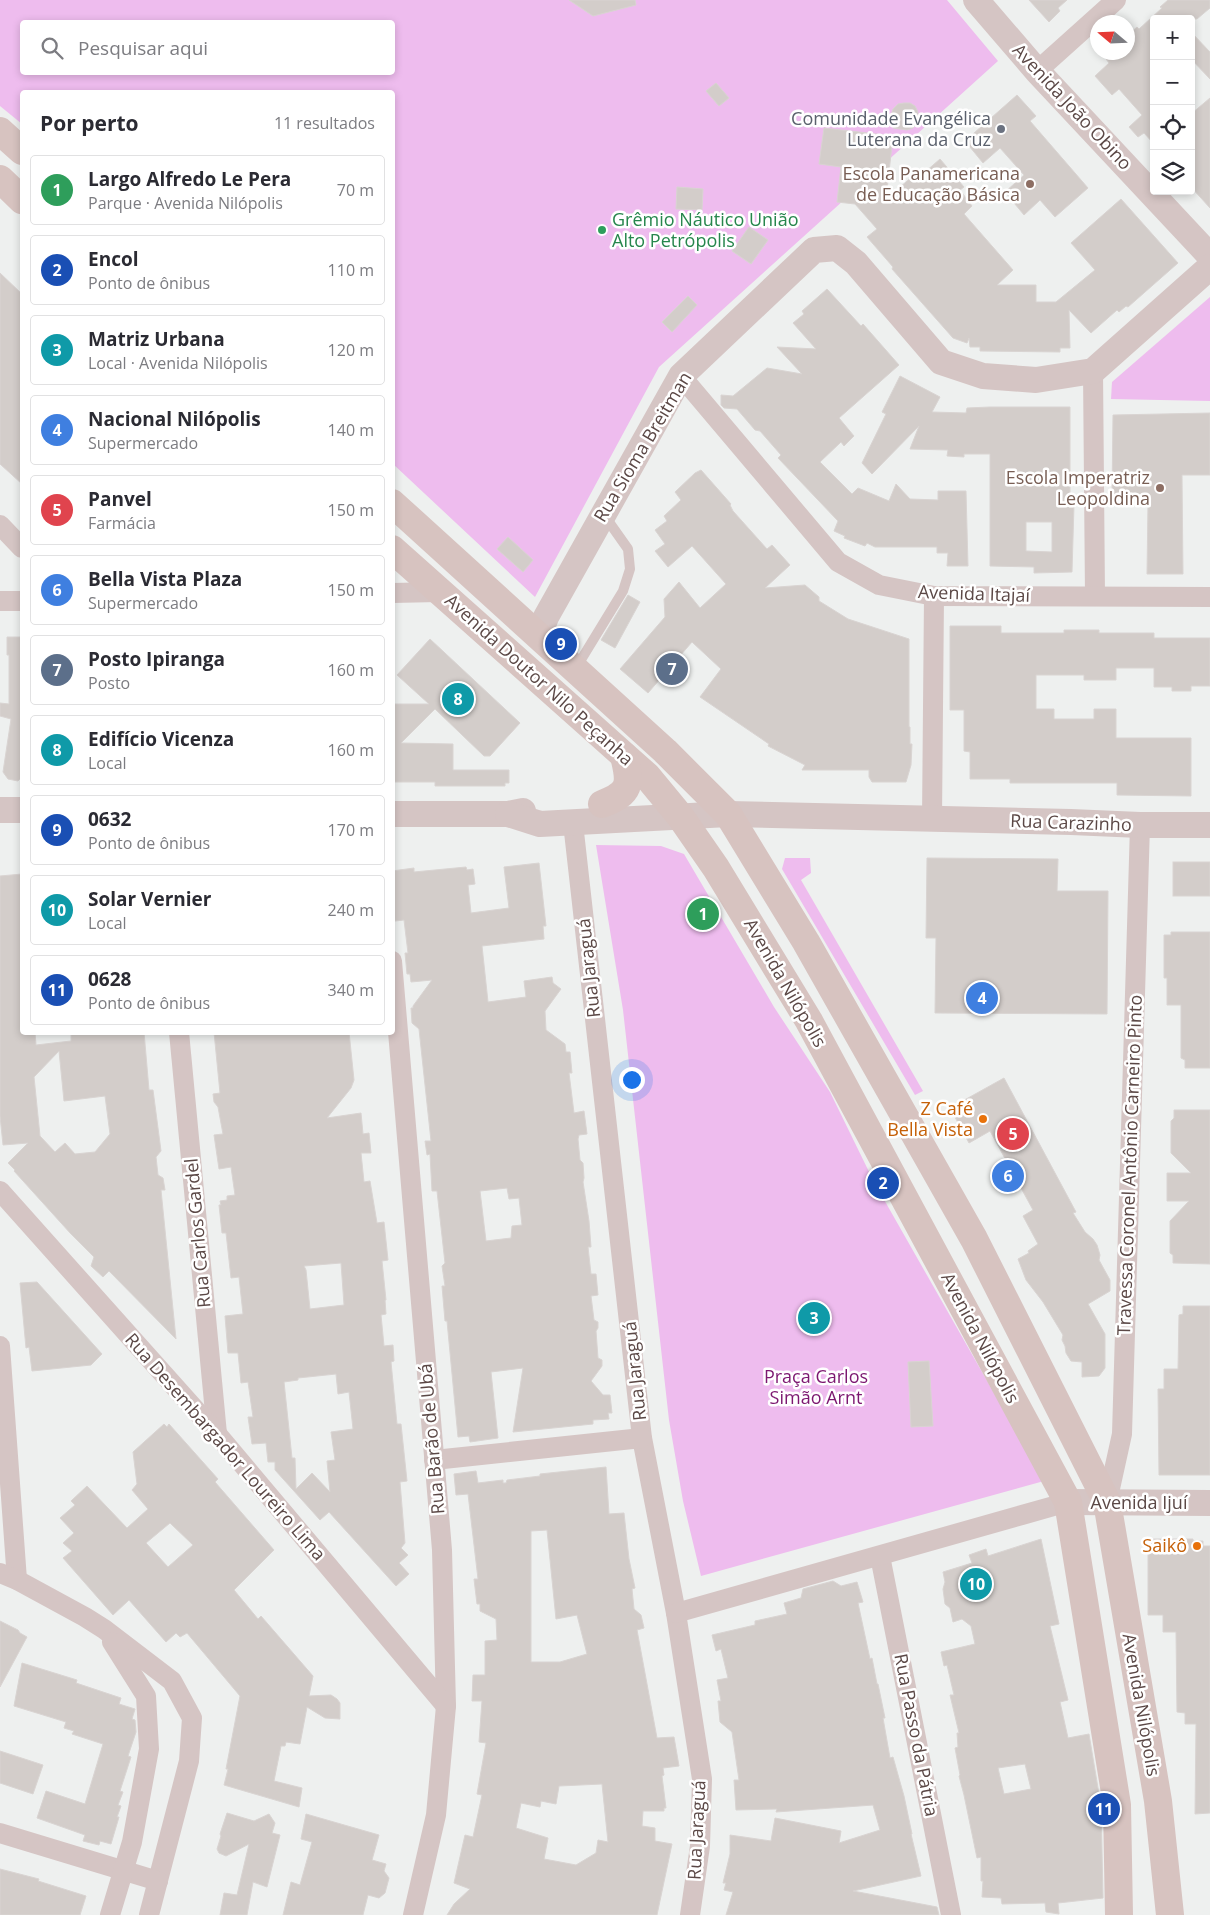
<!DOCTYPE html>
<html lang="pt">
<meta charset="utf-8">
<style>
body{margin:0;font-family:"Open Sans",sans-serif;background:#f7f7f7;color:#2b2b33}
.controls{position:absolute;right:15px;top:15px;display:grid;overflow:hidden;border-radius:5px;box-shadow:0 2px 8px #0003}
.controls button{width:45px;height:45px;display:grid;place-items:center;padding:0;border:0;border-bottom:1px solid #e1e1e2;background:#fff;color:#2b2b33;font:25px sans-serif}
.compass{position:absolute;left:1090px;top:15px;width:45px;height:45px;border-radius:50%;background:#fff;box-shadow:0 2px 8px #0003;rotate:289deg}
.you{position:absolute;left:631px;top:1079px;width:18px;height:18px;margin:-12px;border:4px solid #fff;border-radius:50%;background:#1a73e8;box-shadow:0 0 0 8px #1a73e833}
.badge{display:grid;place-items:center;width:32px;height:32px;border-radius:50%;background:#db2777;color:#fff;font-size:16px;font-weight:700}
.pin{position:absolute;translate:-50% -50%;border:2px solid #fff;box-shadow:0 1px 5px #0006}
.list{margin:0;padding:0;list-style:none}
h2{display:flex;justify-content:space-between;align-items:center;height:65px;margin:0;padding:0 20px;font-size:21px}
h2 small{font-size:16px;font-weight:400;color:#7c7c81}
.list li{display:grid;grid-template-columns:32px 1fr auto;gap:15px;align-items:center;box-sizing:border-box;height:70px;margin:0 10px 10px;padding:0 10px;border:1px solid #e1e1e2;border-radius:5px}
.list b{display:block;font-size:19px;white-space:nowrap}
.list p{margin:0;font-size:16px;white-space:nowrap;color:#7c7c81}
.list em{font-size:16px;font-style:normal;color:#7c7c81}
.icon{flex:none;width:28px;height:28px;fill:none;stroke:currentColor;stroke-width:2;stroke-linecap:round;stroke-linejoin:round}
.map{position:relative;flex:none;width:1210px;height:1915px;overflow:hidden}
.search{position:absolute;background:#fff;box-shadow:0 2px 8px #0003;left:20px;top:20px;width:375px;height:55px;display:flex;align-items:center;gap:12px;box-sizing:border-box;padding:0 18px;border-radius:5px;color:#7c7c81;font-size:19px}
.panel{position:absolute;background:#fff;box-shadow:0 2px 8px #0003;left:20px;top:90px;width:375px;height:945px;border-radius:5px}
.map>svg:first-child{display:block}
.green{fill:#eebcee;fill-rule:evenodd}
.building{fill:#d3cdca;stroke:#d9d4d2;fill-rule:evenodd}
.lines{fill:none;stroke-linecap:round;stroke-linejoin:round}
.service{stroke:#d5c5c4;stroke-width:10}
.minor{stroke:#d5c5c4;stroke-width:20}
.tertiary{stroke:#d5c5c4;stroke-width:26}
.secondary{stroke:#d7c3c0;stroke-width:28}
.worship-dot{fill:#6b7280;stroke:#fff;stroke-width:2}
.education-dot{fill:#8d6e63;stroke:#fff;stroke-width:2}
.leisure-dot{fill:#2e9e5b;stroke:#fff;stroke-width:2}
.food-dot{fill:#e8710a;stroke:#fff;stroke-width:2}
.labels{text-anchor:middle;stroke-width:5;stroke-linejoin:round;paint-order:stroke}
.street-label{font-size:18px;fill:#5b4846;stroke:#fff}
.worship-label{font-size:18px;fill:#5b616d;stroke:#fff;text-anchor:end}
.education-label{font-size:18px;fill:#785e54;stroke:#fff;text-anchor:end}
.leisure-label{font-size:18px;fill:#27864d;stroke:#fff;text-anchor:start}
.food-label{font-size:18px;fill:#c56008;stroke:#fff;text-anchor:end}
.park-label{font-size:18px;fill:#7c1770;stroke:#fff}
</style>
<div class="map">
<svg width="1210" height="1915" viewBox="0 0 1210 1915">
<rect width="100%" height="100%" fill="#eef0ef"/>
<g class="green">
<path d="M0,0h947l51,61 -339,306 -124,230 -142,-133 -1,-372h-370v32l-22,-18zM22,22h370v50h-370z"/>
<polygon points="1210,297 1210,401 1111,399 1112,382"/>
<polygon points="596,845 661,846 684,854 774,1007 830,1092 874,1182 1044,1481 701,1576 683,1501 669,1420 623,1010"/>
<polygon points="785,858 810,858 811,873 801,880 923,1091 915,1095 782,869"/>
</g>
<g class="building">
<polygon points="569,0 635,0 636,5 593,16"/>
<polygon points="1029,0 1067,0 1058,8 1060,11 1049,22"/>
<polygon points="1168,0 1210,0 1210,8 1197,19 1154,19 1154,144 1144,133 1138,137 1129,127 1142,115 1119,89 1112,95 1095,76 1109,63 1101,52 1128,52 1128,35 1137,27 1139,29 1162,8 1160,7"/>
<polygon points="1191,32 1210,52 1210,79 1191,59"/>
<polygon points="716,83 729,98 719,106 706,91"/>
<polygon points="1017,95 1036,116 1030,121 1088,188 1055,217 1040,200 1024,215 1005,192 1024,175 1000,148 983,163 965,141"/>
<polygon points="1210,98 1210,208 1191,187 1191,114"/>
<polygon points="904,103 910,103 915,106 918,112 917,124 913,128 907,130 893,128 891,115 893,109 898,104"/>
<polygon points="824,128 893,136 886,199 913,176 917,179 940,159 964,187 960,190 972,206 964,214 1013,270 997,285 1036,285 1036,302 1056,302 1095,270 1071,243 1121,199 1178,263 1128,307 1126,306 1119,312 1117,310 1091,333 1069,310 1070,348 1060,348 1060,352 980,351 980,347 970,347 969,338 967,343 953,338 892,269 893,267 867,237 877,229 855,204 837,202 841,167 819,164"/>
<polygon points="677,187 703,189 702,210 676,209"/>
<polygon points="749,227 768,240 751,264 732,251"/>
<polygon points="0,273 22,294 22,484 0,464"/>
<polygon points="827,289 861,326 863,324 899,365 839,418 854,436 844,446 841,442 820,462 852,494 858,488 889,501 896,484 910,499 938,500 938,491 966,491 968,566 947,566 948,553 937,553 937,547 875,547 867,543 865,546 844,538 845,536 834,531 838,521 778,458 781,455 760,431 755,430 737,409 724,408 721,405 721,395 733,396 767,368 802,374 777,347 816,349 793,323 804,314 802,311"/>
<polygon points="688,296 697,305 672,332 662,322"/>
<path d="M900,376l40,21 -8,15 34,1 1,-5 23,-1h80v94l4,4 -2,67 -38,1v-6l-44,-1v-112h-26v3l-17,-1 1,-6 -38,-1 9,-23 -47,48 -10,-11 24,-49 -4,-2zM1026,522h26v30l-26,-1z"/>
<polygon points="1210,413 1210,475 1182,475 1183,574 1147,574 1148,503 1125,503 1125,498 1112,497 1113,415"/>
<polygon points="701,470 731,504 730,505 733,511 767,549 772,545 790,565 765,588 805,585 819,597 819,601 848,619 909,639 909,727 910,727 910,744 912,744 911,765 906,782 872,782 869,777 869,770 802,770 805,765 768,746 769,744 700,697 721,669 692,642 648,693 620,669 665,617 664,599 679,582 700,608 726,584 692,546 668,567 655,551 665,544 655,530 667,521 664,516 681,500 675,492 695,473"/>
<polygon points="508,537 533,560 523,572 497,549"/>
<polygon points="628,595 640,602 615,648 601,640"/>
<polygon points="950,626 1001,626 1001,633 1064,633 1064,630 1099,630 1099,633 1154,633 1154,638 1210,638 1210,686 1191,686 1191,691 1172,691 1172,687 1154,687 1154,668 1116,668 1116,680 1084,680 1084,675 1036,675 1036,709 1054,709 1054,719 1094,719 1094,709 1116,709 1116,738 1191,738 1191,796 1117,795 1117,783 1010,783 1010,779 970,779 970,752 964,751 964,710 950,710"/>
<polygon points="7,637 22,637 22,777 18,781 8,779 3,772 11,719 0,716 0,703 9,704 9,655 7,655"/>
<polygon points="430,639 520,723 490,756 484,756 435,709 401,743 453,744 453,770 509,770 509,783 505,783 505,786 435,786 435,782 392,782 392,704 429,704 397,675"/>
<polygon points="927,858 1058,859 1057,891 1108,891 1107,1014 935,1013 936,938 926,938"/>
<rect x="1173" y="862" width="37" height="34"/>
<path d="M539,863l7,63h-3l1,13 -62,7 6,56 38,-5 -2,-16 28,-4 1,6 8,6 -16,22 1,19 19,14 1,8h4l2,21h-3l5,40 10,-2 3,23 -8,1 -1,4 2,21 3,3 1,15 -1,4 6,39 2,26h-3l3,27h5l2,21 -7,1 3,24 4,2v6l-2,3 2,27 4,2v6l-11,15 12,14h7l2,18h-4l1,6 -16,1v4l-80,8 10,-64 -32,4 7,66 -28,4 -1,-6 -11,1 -11,-116h-2l-3,-35h3l-3,-20 3,-3 -8,-72h-5l-2,-37 -3,1 -2,-14h6l-12,-112 -7,-6 -1,-15h2v-2l19,-26 -21,2 -1,-8h-3l-2,-21h3l-4,-33 -9,1 -3,-23v-27l22,-3v4l52,-5 1,3 6,-1 2,15 -7,1 3,28 38,-5 -5,-41zM507,1188l2,11 10,-1 3,27 -10,1 -1,12 -25,3 -6,-50z"/>
<path d="M22,874v158h13l1,13 35,-4v-9h73l5,58h4l8,61 -5,6 2,18 5,3 2,12h-4l15,149 -67,-68 -6,6 -12,-11 3,-9 -23,-23 -57,-63 1,-1 -7,-7 20,-20 -25,2 -3,-29v-240zM59,1051l5,50 41,-5 5,38 -15,18 -20,2 -10,-11 -10,9 -15,-16 -6,-59z"/>
<polygon points="1171,932 1210,932 1210,1068 1185,1068 1185,1060 1181,1058 1181,1005 1167,1005 1167,978 1164,978 1164,935 1171,935"/>
<path d="M214,1032h135l5,48 -3,8 -24,30 34,-5 2,21 6,-1 2,20h-10l3,29 6,-1 7,42 7,-1 4,38 -6,1 4,39h-1l1,14 -5,1 3,31 9,-1 1,16 -3,1 6,62h4l6,57 -7,1 5,61 -4,5 7,7 -9,8 10,11 -13,12 -67,-74 -9,8 -45,-50v-8h-7l-2,-19 -14,1 -4,-27h5l-5,-35 -7,1 -3,-30h-10l-3,-37 18,-2 -4,-37 -8,1 -5,-45h-4l-3,-28h2l-1,-4 7,-1v-4l8,-1 -4,-28 -12,2 -5,-34 9,-1 -5,-27 -4,-5 -1,-8 7,-1zM341,1263l3,42 -34,4 -4,-39 -2,-4zM336,1374l2,20 11,-2 4,37 -22,3 4,28 -8,1 3,31 -18,-19 -16,16 -1,-31h-3l-8,-76 14,-2v-2z"/>
<polygon points="1004,1078 1076,1212 1073,1213 1085,1232 1093,1239 1097,1245 1100,1255 1099,1260 1110,1280 1110,1291 1088,1304 1105,1334 1105,1368 1099,1376 1082,1377 1082,1362 1071,1361 1066,1353 1065,1346 1062,1340 1063,1335 1043,1302 1026,1280 1018,1259 1029,1253 1028,1251 1038,1244 1023,1216 1033,1210 990,1131 969,1143 950,1108"/>
<polygon points="1174,1110 1210,1110 1210,1264 1173,1263 1173,1255 1170,1253 1170,1221 1189,1201 1167,1201 1167,1173 1191,1173 1171,1153 1171,1121 1174,1118"/>
<polygon points="37,1282 102,1354 91,1365 32,1371 29,1347 26,1348 20,1283"/>
<polygon points="1183,1306 1210,1306 1210,1475 1159,1475 1158,1389 1164,1389 1164,1369 1178,1369 1179,1315 1183,1314"/>
<polygon points="929,1361 933,1426 911,1427 908,1362"/>
<path d="M164,1424l3,3 2,-3 49,55 -3,3 59,68 -40,40 24,29 3,-3 52,60 -4,20 22,-1 6,4 3,4v16l-15,-1 -18,-11 -7,37 -14,-2 -1,4h-4l-7,35 28,7 -3,19 -75,-22 4,-16h-2l14,-73 -53,-63 -7,4 -4,-4 -10,9 -37,-42 -16,15 -50,-57 9,-7 -9,-8 11,-10 -14,-15 15,-13 -4,-4 16,-15 40,42 21,-19 -16,-19 5,-6 -4,-32zM170,1523l23,22 -25,22 -22,-24z"/>
<path d="M606,1467l3,47 15,-1 5,46 6,29 -3,1 2,20 7,6 3,13 -7,2 20,108 17,-1 5,29 -16,2 1,7 -2,1 4,32h-2v3h-21l-1,15 13,2v13l17,3 -15,71h-210l7,-11 16,-15 -16,-6 11,-48 8,2 9,-42 -5,-1 9,-51 -7,-1 3,-41h-10l1,-26h12v-34l12,-1 -1,-21 -16,-8v-7h-3l-3,-25h4l-10,-85 -12,1 -2,-21 22,-3 2,12 25,-3v3h3l1,-3 33,-4v-2zM547,1530l9,89 21,-4 10,39 -27,8h-29v-131zM602,1784l6,58 -10,-2 -2,13 -20,12 -32,-6 4,-21 -32,-10 5,-25 19,4 1,-6 15,3 3,-18z"/>
<path d="M1041,1539l18,85 -9,2 18,74 -8,2 8,36 21,-4 12,72 2,92 -45,5 1,11 -13,-2 -1,-9 -43,1 -1,-6 -19,-1 1,-16h-2v-24l-4,1 -13,-63 -5,-19 1,-1 -5,-27 3,-1 -1,-14h2l-9,-38h4l-7,-30 -3,1 -3,-14 34,-8 -4,-18 -9,-7 -9,3 -3,-14 -5,-4 -2,-15 2,-7 -2,-10 29,-9 -3,-8 17,-6 2,7zM1025,1764l6,25 -27,5 -6,-26z"/>
<polygon points="1148,1539 1193,1539 1193,1541 1203,1541 1203,1546 1210,1546 1210,1813 1195,1814 1196,1724 1185,1724 1185,1713 1177,1712 1176,1632 1163,1632 1163,1615 1148,1615"/>
<polygon points="833,1581 841,1586 857,1582 863,1602 858,1603 870,1659 872,1658 877,1684 878,1684 885,1718 883,1718 890,1758 893,1757 904,1796 912,1834 911,1834 921,1876 853,1891 937,1907 939,1915 726,1915 733,1892 724,1890 726,1883 723,1883 730,1854 730,1835 771,1841 775,1818 841,1831 839,1843 880,1830 873,1805 776,1812 777,1809 736,1810 734,1780 739,1780 732,1732 720,1722 718,1701 721,1701 717,1680 728,1678 721,1649 716,1651 712,1635 755,1625 755,1621 787,1614 784,1603 801,1598 803,1589"/>
<polygon points="0,1621 18,1630 20,1633 27,1637 0,1687"/>
<polygon points="22,1663 77,1680 76,1683 121,1698 119,1704 135,1709 132,1719 135,1720 136,1732 128,1756 131,1757 120,1791 123,1792 118,1805 121,1806 117,1817 119,1817 111,1844 100,1841 99,1845 83,1841 85,1835 37,1818 46,1791 85,1804 103,1744 72,1734 74,1731 64,1728 66,1722 14,1706"/>
<polygon points="0,1751 43,1765 33,1794 0,1783"/>
<polygon points="227,1813 254,1821 269,1814 275,1823 272,1833 280,1835 267,1887 253,1882 247,1915 220,1915 224,1893 237,1895 249,1844 226,1856 219,1853 217,1849 221,1836 220,1834"/>
<polygon points="306,1814 379,1835 372,1860 386,1864 384,1871 389,1878 385,1893 379,1898 368,1895 363,1915 283,1915 291,1882 300,1885 312,1842 301,1839"/>
<polygon points="0,1869 39,1879 38,1881 86,1896 80,1915 0,1915"/>
</g>
<g class="lines">
<polyline class="service" points="576,668 623,591 630,569 628,549 604,515"/>
<g class="minor">
<polyline points="1037,71 1116,0"/>
<polyline points="1093,371 1095,596"/>
<polyline points="681,376 838,562 879,585 934,596 1210,597"/>
<polyline points="0,525 22,548"/>
<polyline points="392,593 439,592"/>
<polyline points="0,601 22,601"/>
<polyline points="932,820 934,596"/>
<polyline points="573,823 642,1438 676,1613 702,1779 700,1846 690,1915"/>
<polyline points="392,961 442,1550 446,1706 436,1815 413,1915"/>
<polyline points="179,1032 217,1434"/>
<polyline points="0,1191 217,1434 446,1706"/>
<polyline points="0,1346 17,1580"/>
<polyline points="434,1460 642,1438"/>
<polyline points="1107,1502 1122,1434 1140,825"/>
<polyline points="880,1556 951,1915"/>
<polyline points="0,1573 17,1580 85,1617 104,1629 172,1681 192,1718 189,1761 149,1915"/>
<polyline points="676,1613 1068,1502"/>
<polyline points="0,1833 158,1881"/>
<polyline points="110,1915 132,1842 149,1749 146,1696 112,1642"/>
</g>
<g class="tertiary">
<polyline points="976,0 1037,71 1210,256"/>
<polyline points="539,636 546,617 681,376 814,250 837,248 856,263 941,362 983,376 1036,380 1093,371 1210,267"/>
<polyline points="0,810 22,810"/>
<polyline points="392,814 508,814 523,811"/>
<polyline points="508,814 540,824 728,814 1071,822 1140,825 1210,825"/>
<polyline points="1068,1502 1210,1503"/>
</g>
<g class="secondary">
<polyline points="0,131 22,151"/>
<polyline points="0,179 22,200"/>
<polyline points="392,503 665,751 728,814 806,942 974,1239 1107,1502 1158,1801 1170,1915"/>
<polyline points="392,549 647,776 680,816 716,868 809,1021 1068,1502 1117,1805 1119,1915"/>
<path d="M602,804c29,-11 29,-20 22,-48"/>
</g>
</g>
<circle class="worship-dot" cx="1001" cy="129" r="5"/>
<g class="education-dot">
<circle cx="1030" cy="184" r="5"/>
<circle cx="1160" cy="488" r="5"/>
</g>
<circle class="leisure-dot" cx="602" cy="230" r="5"/>
<g class="food-dot">
<circle cx="983" cy="1119" r="5"/>
<circle cx="1197" cy="1546" r="5"/>
</g>
<g class="labels">
<g class="street-label">
<text transform="translate(1072 107) rotate(47)" y="6">Avenida João Obino</text>
<text transform="translate(643 447) rotate(-59)" y="6">Rua Sioma Breitman</text>
<text transform="translate(974 594) rotate(2)" y="6">Avenida Itajaí</text>
<text transform="translate(539 680) rotate(42)" y="6">Avenida Doutor Nilo Peçanha</text>
<text transform="translate(1071 823) rotate(2)" y="6">Rua Carazinho</text>
<text transform="translate(589 968) rotate(-96)" y="6">Rua Jaraguá</text>
<text transform="translate(785 983) rotate(60)" y="6">Avenida Nilópolis</text>
<text transform="translate(1130 1165) rotate(-88)" y="6">Travessa Coronel Antônio Carneiro Pinto</text>
<text transform="translate(198 1233) rotate(-95)" y="6">Rua Carlos Gardel</text>
<text transform="translate(980 1338) rotate(62)" y="6">Avenida Nilópolis</text>
<text transform="translate(635 1371) rotate(-96)" y="6">Rua Jaraguá</text>
<text transform="translate(432 1439) rotate(-95)" y="6">Rua Barão de Ubá</text>
<text transform="translate(225 1447) rotate(49)" y="6">Rua Desembargador Loureiro Lima</text>
<text x="1139" y="1509">Avenida Ijuí</text>
<text transform="translate(1141 1705) rotate(80)" y="6">Avenida Nilópolis</text>
<text transform="translate(916 1735) rotate(79)" y="6">Rua Passo da Pátria</text>
<text transform="translate(697 1830) rotate(-87)" y="6">Rua Jaraguá</text>
</g>
<g class="worship-label">
<text x="991" y="125">Comunidade Evangélica<tspan x="991" dy="21">Luterana da Cruz</tspan></text>
</g>
<g class="education-label">
<text x="1020" y="180">Escola Panamericana<tspan x="1020" dy="21">de Educação Básica</tspan></text>
<text x="1150" y="484">Escola Imperatriz<tspan x="1150" dy="21">Leopoldina</tspan></text>
</g>
<g class="leisure-label">
<text x="612" y="226">Grêmio Náutico União<tspan x="612" dy="21">Alto Petrópolis</tspan></text>
</g>
<g class="food-label">
<text x="973" y="1115">Z Café<tspan x="973" dy="21">Bella Vista</tspan></text>
<text x="1187" y="1552">Saikô</text>
</g>
<g class="park-label">
<text x="816" y="1383">Praça Carlos<tspan x="816" dy="21">Simão Arnt</tspan></text>
</g>
</g>
</svg>
<div class="controls">
<button>+</button>
<button>−</button>
<button><svg class="icon" aria-label="locate" viewBox="0 0 24 24"><circle cx="12" cy="12" r="6"/><path d="M12 2v4M12 18v4M2 12h4M18 12h4"/></svg></button>
<button><svg class="icon" aria-label="layers" viewBox="0 0 24 24"><path d="M12 4l9 5-9 5-9-5zM3 14l9 5 9-5"/></svg></button>
</div>
<svg class="compass" viewBox="-18 -18 36 36"><path d="M0-13l5 13h-10z" fill="#e53935"/><path d="M0 13l5-13h-10z" fill="#7c7c81"/></svg>
<div class="you"></div>
<div class="pin badge" style="left:703px;top:914px;background:#2e9e5b">1</div>
<div class="pin badge" style="left:883px;top:1183px;background:#1a4fb4">2</div>
<div class="pin badge" style="left:814px;top:1318px;background:#0f9aa8">3</div>
<div class="pin badge" style="left:982px;top:998px;background:#3f7fe0">4</div>
<div class="pin badge" style="left:1013px;top:1134px;background:#e0444e">5</div>
<div class="pin badge" style="left:1008px;top:1176px;background:#3f7fe0">6</div>
<div class="pin badge" style="left:672px;top:669px;background:#5c6f8a">7</div>
<div class="pin badge" style="left:458px;top:699px;background:#0f9aa8">8</div>
<div class="pin badge" style="left:561px;top:644px;background:#1a4fb4">9</div>
<div class="pin badge" style="left:976px;top:1584px;background:#0f9aa8">10</div>
<div class="pin badge" style="left:1104px;top:1809px;background:#1a4fb4">11</div>
<div class="search"><svg class="icon" aria-label="search" viewBox="0 0 24 24"><circle cx="10" cy="10" r="6"/><path d="M15 15l6 6"/></svg>Pesquisar aqui</div>
<section class="panel">
<h2>Por perto<small>11 resultados</small></h2>
<ul class="list">
<li><span class="badge" style="background:#2e9e5b">1</span><div><b>Largo Alfredo Le Pera</b><p>Parque · Avenida Nilópolis</p></div><em>70 m</em></li>
<li><span class="badge" style="background:#1a4fb4">2</span><div><b>Encol</b><p>Ponto de ônibus</p></div><em>110 m</em></li>
<li><span class="badge" style="background:#0f9aa8">3</span><div><b>Matriz Urbana</b><p>Local · Avenida Nilópolis</p></div><em>120 m</em></li>
<li><span class="badge" style="background:#3f7fe0">4</span><div><b>Nacional Nilópolis</b><p>Supermercado</p></div><em>140 m</em></li>
<li><span class="badge" style="background:#e0444e">5</span><div><b>Panvel</b><p>Farmácia</p></div><em>150 m</em></li>
<li><span class="badge" style="background:#3f7fe0">6</span><div><b>Bella Vista Plaza</b><p>Supermercado</p></div><em>150 m</em></li>
<li><span class="badge" style="background:#5c6f8a">7</span><div><b>Posto Ipiranga</b><p>Posto</p></div><em>160 m</em></li>
<li><span class="badge" style="background:#0f9aa8">8</span><div><b>Edifício Vicenza</b><p>Local</p></div><em>160 m</em></li>
<li><span class="badge" style="background:#1a4fb4">9</span><div><b>0632</b><p>Ponto de ônibus</p></div><em>170 m</em></li>
<li><span class="badge" style="background:#0f9aa8">10</span><div><b>Solar Vernier</b><p>Local</p></div><em>240 m</em></li>
<li><span class="badge" style="background:#1a4fb4">11</span><div><b>0628</b><p>Ponto de ônibus</p></div><em>340 m</em></li>
</ul>
</section>
</div>
